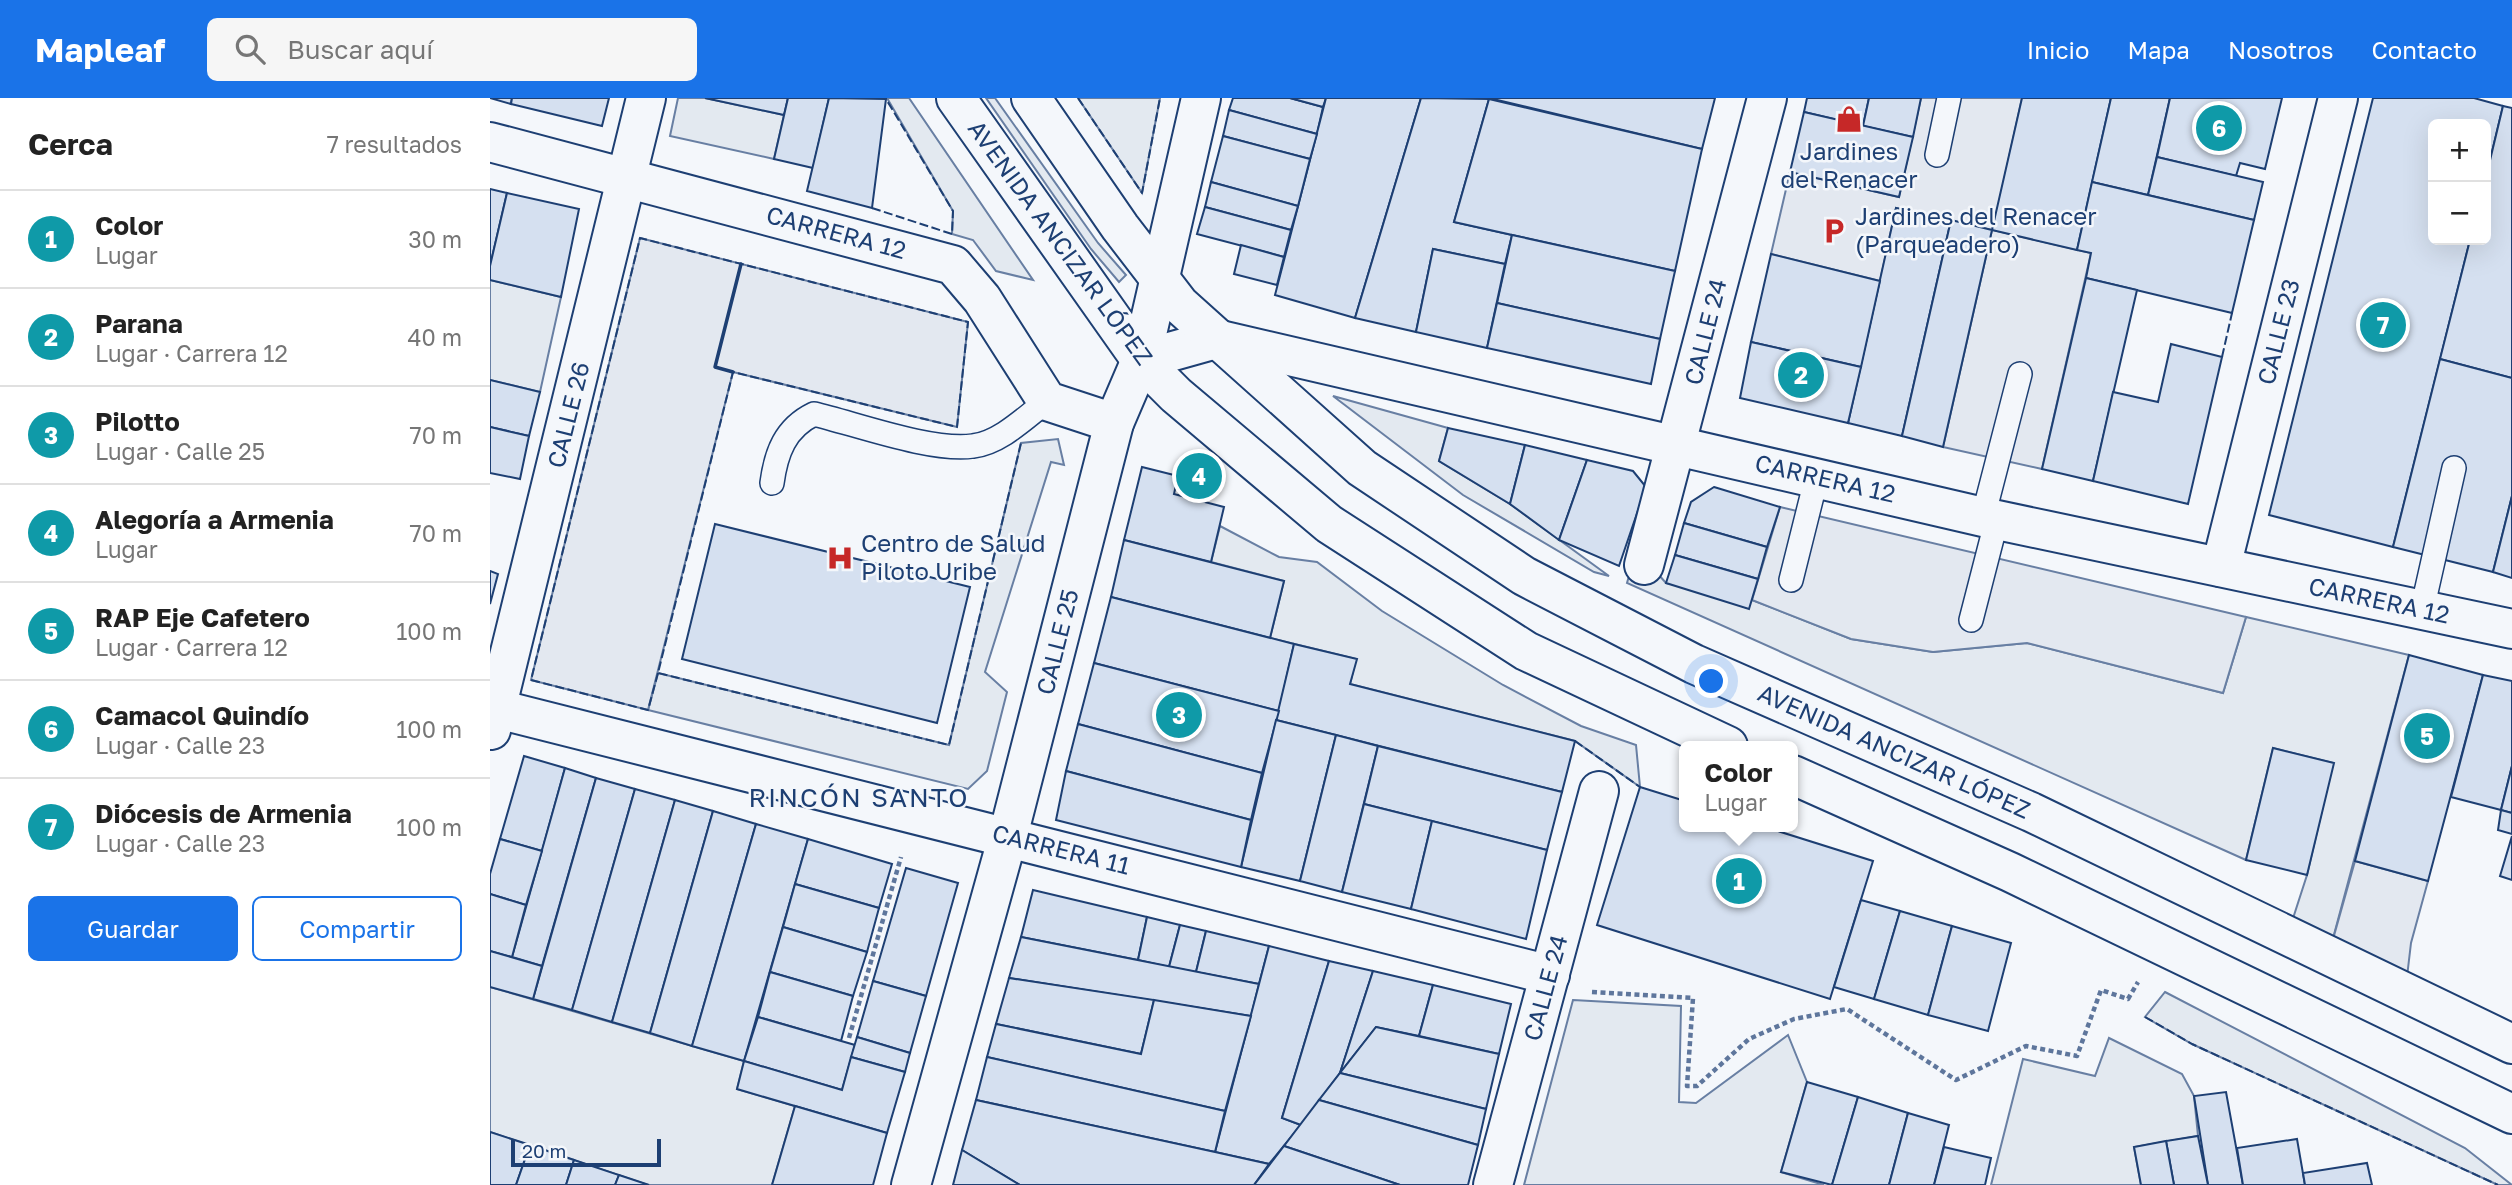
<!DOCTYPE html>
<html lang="es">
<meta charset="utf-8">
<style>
body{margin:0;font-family:"Golos Text",sans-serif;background:#f6f6f6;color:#222}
.controls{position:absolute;right:21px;top:21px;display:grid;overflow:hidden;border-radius:10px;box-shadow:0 7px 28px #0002}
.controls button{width:63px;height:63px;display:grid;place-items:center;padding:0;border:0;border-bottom:2px solid #e0e0e0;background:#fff;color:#222;font:35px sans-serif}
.scale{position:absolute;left:21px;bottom:18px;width:150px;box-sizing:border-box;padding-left:7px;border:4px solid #1d3f73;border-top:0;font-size:19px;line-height:24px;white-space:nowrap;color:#1d3f73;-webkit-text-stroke:5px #f4f7fb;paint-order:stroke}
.you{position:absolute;left:1222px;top:584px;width:24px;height:24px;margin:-18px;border:5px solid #fff;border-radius:50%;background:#1a73e8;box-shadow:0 0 0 10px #1a73e833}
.badge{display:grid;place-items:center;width:46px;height:46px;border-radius:50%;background:#1a73e8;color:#fff;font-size:23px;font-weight:700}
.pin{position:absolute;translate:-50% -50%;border:4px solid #fff;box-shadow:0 2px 7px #0006}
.popup{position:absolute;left:1189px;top:643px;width:119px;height:91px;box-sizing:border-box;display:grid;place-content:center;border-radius:10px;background:#fff;filter:drop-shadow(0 2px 5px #0005);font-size:23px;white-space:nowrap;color:#767676}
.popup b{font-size:26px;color:#222}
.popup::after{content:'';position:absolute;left:50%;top:100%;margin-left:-14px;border:14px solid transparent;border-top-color:#fff}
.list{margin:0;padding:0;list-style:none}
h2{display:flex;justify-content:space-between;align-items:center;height:91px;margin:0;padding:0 28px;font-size:30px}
h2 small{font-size:23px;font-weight:400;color:#767676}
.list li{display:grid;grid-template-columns:46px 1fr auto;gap:21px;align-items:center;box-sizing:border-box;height:98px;padding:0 28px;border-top:2px solid #e0e0e0}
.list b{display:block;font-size:26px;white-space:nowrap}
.list p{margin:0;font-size:23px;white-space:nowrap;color:#767676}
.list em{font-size:23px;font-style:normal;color:#767676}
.actions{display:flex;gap:14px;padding:21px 28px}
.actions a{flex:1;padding:16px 0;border:2px solid #1a73e8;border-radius:10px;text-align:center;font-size:24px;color:#1a73e8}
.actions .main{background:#1a73e8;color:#fff}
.icon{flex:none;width:38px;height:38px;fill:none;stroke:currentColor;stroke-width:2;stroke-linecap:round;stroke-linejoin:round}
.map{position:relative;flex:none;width:2022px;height:1087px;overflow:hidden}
header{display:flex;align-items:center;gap:42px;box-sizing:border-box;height:98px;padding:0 35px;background:#1a73e8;color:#fff}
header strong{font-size:33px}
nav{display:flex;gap:38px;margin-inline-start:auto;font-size:24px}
.search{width:490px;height:63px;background:#f6f6f6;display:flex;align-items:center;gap:18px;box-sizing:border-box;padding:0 24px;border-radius:10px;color:#767676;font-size:26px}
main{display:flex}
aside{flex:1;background:#fff}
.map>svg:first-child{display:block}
.green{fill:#e3e9f0;stroke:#687fa3;stroke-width:2}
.parking{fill:#e3e8f0;stroke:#687fa3;stroke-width:2}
.building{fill:#d5e0f0;stroke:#1d3f73;stroke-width:2}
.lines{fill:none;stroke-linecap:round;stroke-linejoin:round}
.service-casing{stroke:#1d3f73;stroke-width:26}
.minor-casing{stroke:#1d3f73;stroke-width:42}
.primary-casing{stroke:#1d3f73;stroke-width:42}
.path{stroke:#5e769c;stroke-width:4.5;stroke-dasharray:5 3.5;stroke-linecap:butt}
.service{stroke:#f4f7fb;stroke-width:23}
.minor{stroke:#f4f7fb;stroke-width:38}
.primary{stroke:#f4f7fb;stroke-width:38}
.fence{stroke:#1d3f73;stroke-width:2;stroke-dasharray:9 3.5;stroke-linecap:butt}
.wall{stroke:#1d3f73;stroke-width:3.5}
.labels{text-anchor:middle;stroke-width:5;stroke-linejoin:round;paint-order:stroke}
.poi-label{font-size:24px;fill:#1d3f73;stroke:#f4f7fb;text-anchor:start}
.street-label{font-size:24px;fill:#1d3f73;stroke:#f4f7fb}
.neighbourhood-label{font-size:26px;letter-spacing:2px;fill:#1d3f73;stroke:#f4f7fb}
</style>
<header>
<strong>Mapleaf</strong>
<div class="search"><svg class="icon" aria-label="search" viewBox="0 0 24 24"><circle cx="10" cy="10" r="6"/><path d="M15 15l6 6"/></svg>Buscar aquí</div>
<nav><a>Inicio</a><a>Mapa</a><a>Nosotros</a><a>Contacto</a></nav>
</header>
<main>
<aside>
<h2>Cerca<small>7 resultados</small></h2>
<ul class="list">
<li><span class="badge" style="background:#0f9aa8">1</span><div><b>Color</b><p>Lugar</p></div><em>30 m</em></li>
<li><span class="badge" style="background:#0f9aa8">2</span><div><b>Parana</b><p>Lugar · Carrera 12</p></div><em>40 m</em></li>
<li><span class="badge" style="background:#0f9aa8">3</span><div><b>Pilotto</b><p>Lugar · Calle 25</p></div><em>70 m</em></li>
<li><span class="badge" style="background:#0f9aa8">4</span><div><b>Alegoría a Armenia</b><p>Lugar</p></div><em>70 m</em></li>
<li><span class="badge" style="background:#0f9aa8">5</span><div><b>RAP Eje Cafetero</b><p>Lugar · Carrera 12</p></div><em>100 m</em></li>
<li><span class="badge" style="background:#0f9aa8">6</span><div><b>Camacol Quindío</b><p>Lugar · Calle 23</p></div><em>100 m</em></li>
<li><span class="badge" style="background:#0f9aa8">7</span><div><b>Diócesis de Armenia</b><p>Lugar · Calle 23</p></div><em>100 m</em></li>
</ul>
<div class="actions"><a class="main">Guardar</a><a>Compartir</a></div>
</aside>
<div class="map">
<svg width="2022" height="1087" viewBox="0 0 2022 1087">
<rect width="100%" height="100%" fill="#f4f7fb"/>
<g class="green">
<polygon points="188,0 215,0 294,17 284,61 180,38"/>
<polygon points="397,0 419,0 543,182 506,173 483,142 462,136 463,113"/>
<polygon points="496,0 505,0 608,145 636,177 629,184 601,151"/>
<polygon points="588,0 670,0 652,95"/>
<polygon points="0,182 71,199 50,294 0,282"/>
<polygon points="843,298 958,330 949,363 1020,406 1119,478 1104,474 973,397"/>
<polygon points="568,341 574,367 561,364 495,574 517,594 497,673 478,691 158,612 168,575 459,647 531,345"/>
<polygon points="730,428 789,459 827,464 892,513 1013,587 1091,628 1146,647 1150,689 1085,643 860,586 866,561 780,540 794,483 721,464"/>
<polygon points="1141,471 1168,476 1176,485 1262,502 1361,541 1443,554 1537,545 1733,595 1756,519 1919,557 1838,859 1797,839 1817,777 1843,665 1783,650 1756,762 1137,485"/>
<polygon points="0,889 254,963 247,991 305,1008 282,1087 158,1087 0,1034"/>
<polygon points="1675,894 1975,1050 2022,1087 2008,1087 1702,946 1655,919"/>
<polygon points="1083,902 1191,908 1189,1004 1206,1005 1298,937 1317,984 1291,1074 1334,1087 1034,1087"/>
<polygon points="1619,940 1692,976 1704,998 1708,1038 1644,1049 1651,1087 1501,1087 1533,961 1605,978"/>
</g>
<g class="parking">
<polygon points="1431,0 1532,0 1503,132 1601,155 1552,371 1453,349 1502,132 1406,110 1390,183 1281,156 1300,74 1409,99"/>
<polygon points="150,140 478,224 467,329 243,274 158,612 41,582"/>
<polygon points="1290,409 1756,519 1733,595 1537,545 1443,554 1361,541 1262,502"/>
<polygon points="1865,763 1938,783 1921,845 1915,896 1838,859"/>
</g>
<g class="building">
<polygon points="0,0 22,0 21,6"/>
<polygon points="22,0 119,0 112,28 21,6"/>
<polygon points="215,0 298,0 294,17"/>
<polygon points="298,0 339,0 323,70 284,61"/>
<polygon points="339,0 396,1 382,110 317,93"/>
<polygon points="743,0 800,0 833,9 827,36 739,12"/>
<polygon points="800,0 836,0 833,9"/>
<polygon points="836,0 931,0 865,220 785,197"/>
<polygon points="931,0 999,1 964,124 1022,137 1015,166 943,151 926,234 865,220"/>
<polygon points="999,0 1225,0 1212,51"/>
<polygon points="1317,0 1379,0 1373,28 1314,14"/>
<polygon points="1379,0 1431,0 1423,39 1373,28"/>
<polygon points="1532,0 1621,0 1587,152 1502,132"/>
<polygon points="1621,0 1680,0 1658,97 1602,84"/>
<polygon points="1680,0 1792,0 1775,71 1750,65 1746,78 1667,59"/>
<polygon points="1883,0 1984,0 2013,8 1996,79 1996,26 1943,26 1943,142 1980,142 1903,449 1779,417"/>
<polygon points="999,1 1212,51 1185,173 964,124"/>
<polygon points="2013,8 2022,10 2022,280 1950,261 1980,142 1996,142 1996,79"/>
<polygon points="739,12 827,36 820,61 733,38"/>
<polygon points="1314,14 1423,39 1409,99 1300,74"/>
<polygon points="733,38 820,61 808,108 721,84"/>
<polygon points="1667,59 1773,84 1764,122 1658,97"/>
<polygon points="721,84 808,108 801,132 715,109"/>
<polygon points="1602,84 1764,122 1742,215 1596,180 1601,155 1587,152"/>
<polygon points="0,91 17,95 0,168"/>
<polygon points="17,95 89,111 71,199 0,182 0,168"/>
<polygon points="715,109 801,132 794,159 707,136"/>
<polygon points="1406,110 1461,122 1412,338 1358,325"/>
<polygon points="1461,122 1502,132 1453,349 1412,338"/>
<polygon points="1022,137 1185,173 1170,241 1007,205"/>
<polygon points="751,147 794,159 787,187 744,176"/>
<polygon points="943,151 1015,166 997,250 926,234"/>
<polygon points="1281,156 1390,183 1371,269 1261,244"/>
<polygon points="1596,180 1647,192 1603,383 1552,371"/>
<polygon points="1007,205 1170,241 1161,286 997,250"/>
<polygon points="1261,244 1371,269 1358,325 1250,300"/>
<polygon points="1681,246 1732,259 1698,406 1603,383 1623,294 1668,304"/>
<polygon points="1950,261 2022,280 2022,398 2003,474 1903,449"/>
<polygon points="0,282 50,294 39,338 0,329"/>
<polygon points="0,329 39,338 30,381 0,375"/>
<polygon points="958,330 1035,347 1020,406 949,363"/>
<polygon points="1035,347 1097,362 1069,442 1020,406"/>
<polygon points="1097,362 1143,373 1156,389 1129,468 1069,442"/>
<polygon points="652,369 688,378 684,396 734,409 721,464 634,442"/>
<polygon points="1224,389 1290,409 1277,449 1194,425 1201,404"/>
<polygon points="2022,398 2022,480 2003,474"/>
<polygon points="1194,425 1277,449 1268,481 1185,457"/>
<polygon points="225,426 480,489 447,625 192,561"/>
<polygon points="634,442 794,483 780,540 621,499"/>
<polygon points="1185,457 1268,481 1259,511 1176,485"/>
<polygon points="0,473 8,476 0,506"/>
<polygon points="621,499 804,546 789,613 604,565"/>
<polygon points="804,546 867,561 860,586 1085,643 1072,694 786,622"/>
<polygon points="1919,557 1993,577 1938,783 1865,763"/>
<polygon points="604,565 789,613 772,675 588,626"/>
<polygon points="1993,577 2022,583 2022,668 2011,712 1961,699"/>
<polygon points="786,622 846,637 810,783 751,769"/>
<polygon points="588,626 772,675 761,722 576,673"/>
<polygon points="846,637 888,648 852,794 810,783"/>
<polygon points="888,648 1072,694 1057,752 874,706"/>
<polygon points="1783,650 1844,665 1817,777 1756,762"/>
<polygon points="34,658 75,670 52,753 10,741"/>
<polygon points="2022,668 2022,715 2011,712"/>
<polygon points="75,670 106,680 52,868 22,859"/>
<polygon points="576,673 761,722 751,769 566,722"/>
<polygon points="106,680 145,691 82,912 43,901"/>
<polygon points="1150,689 1195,703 1195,729 1275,729 1383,763 1340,901 1107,827"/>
<polygon points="145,691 185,702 122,924 82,912"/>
<polygon points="185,702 223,713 160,935 122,924"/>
<polygon points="874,706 942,723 921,811 852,794"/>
<polygon points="2011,712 2022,715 2022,736 2008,732"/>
<polygon points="223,713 266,726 202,948 160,935"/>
<polygon points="942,723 1057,752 1036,841 921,811"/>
<polygon points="266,726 318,741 254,963 202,948"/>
<polygon points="2022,738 2022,782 2010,778"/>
<polygon points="10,741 52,753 36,807 0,796 0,776"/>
<polygon points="318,741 402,766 389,810 305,786"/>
<polygon points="416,770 468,785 436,898 383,883"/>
<polygon points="305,786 389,810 377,854 293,829"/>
<polygon points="543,792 657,819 648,862 531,839"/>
<polygon points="0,796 36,807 22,859 0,853"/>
<polygon points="1371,802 1410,813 1384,901 1344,889"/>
<polygon points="1410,813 1462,828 1438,917 1384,901"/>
<polygon points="657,819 690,827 679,869 648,862"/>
<polygon points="690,827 716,833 706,874 679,869"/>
<polygon points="1462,828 1521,845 1498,933 1438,917"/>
<polygon points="293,829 377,854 363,898 280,874"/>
<polygon points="716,833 779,848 769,886 706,874"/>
<polygon points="531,839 769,886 761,918 519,880"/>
<polygon points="779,848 839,863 792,1020 811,1027 779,1066 725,1054"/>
<polygon points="0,853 52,868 43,901 0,889"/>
<polygon points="839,863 883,873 850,975 811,1027 792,1020"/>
<polygon points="883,873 943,887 929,938 886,929 850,975"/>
<polygon points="280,874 363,898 351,943 268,919"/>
<polygon points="519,880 664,902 651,956 506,926"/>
<polygon points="383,883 436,898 420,955 367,939"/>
<polygon points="943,887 1021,906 1009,956 929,938"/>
<polygon points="664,902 761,918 735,1013 497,959 506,926 651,956"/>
<polygon points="268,919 365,947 352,992 254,963"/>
<polygon points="886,929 1009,956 996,1011 850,975"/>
<polygon points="367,939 420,955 415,974 361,959"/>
<polygon points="361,959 415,974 397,1035 247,991 254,963 352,992"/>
<polygon points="497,959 735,1013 725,1054 486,1002"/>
<polygon points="850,975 996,1011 988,1047 829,1002"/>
<polygon points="1317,984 1368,999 1342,1087 1291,1074"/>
<polygon points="1736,994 1753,1087 1718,1087 1704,998"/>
<polygon points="1368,999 1418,1015 1399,1087 1342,1087"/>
<polygon points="486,1002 725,1054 779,1066 764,1087 530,1087 472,1052"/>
<polygon points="829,1002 988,1047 978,1087 910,1087 794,1048"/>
<polygon points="305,1008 397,1035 383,1087 282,1087"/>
<polygon points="1418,1015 1459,1027 1444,1087 1399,1087"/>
<polygon points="0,1034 40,1047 26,1087 0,1087"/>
<polygon points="1708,1038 1718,1087 1684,1087 1676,1043"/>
<polygon points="1807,1041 1815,1087 1753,1087 1747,1050"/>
<polygon points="1676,1043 1684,1087 1651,1087 1644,1049"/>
<polygon points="40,1047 84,1062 76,1087 26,1087"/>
<polygon points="794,1048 910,1087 764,1087"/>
<polygon points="1454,1049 1501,1060 1495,1087 1444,1087"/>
<polygon points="472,1052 530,1087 463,1087"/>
<polygon points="84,1062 129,1077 125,1087 76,1087"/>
<polygon points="1877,1065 1882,1087 1815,1087 1813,1075"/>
<polygon points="129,1077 159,1087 125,1087"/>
</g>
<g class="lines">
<defs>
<g id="service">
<polyline points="1447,57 1459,0"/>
<path d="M282,385c4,-30 13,-55 42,-69 42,10 118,38 159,32 27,-3 53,-29 74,-45"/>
<polyline points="1493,419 1530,276"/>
<polyline points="1301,482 1327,378"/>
<polyline points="1932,512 1964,370"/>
<polyline points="1481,522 1507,421"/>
</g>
<g id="minor">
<polyline points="0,44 463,167 492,201 557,303 624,325"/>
<polyline points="651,262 726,241 1493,419 2022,531"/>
<polyline points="1154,467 1277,0"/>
<polyline points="1731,469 1848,0"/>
<polyline points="0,609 1060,877"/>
<polyline points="1,632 156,0"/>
<polyline points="421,1087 518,738 624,325 651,262 711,0"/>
<polyline points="1003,1087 1109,693"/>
</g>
<g id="primary">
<polyline points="466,0 651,262 686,297 839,426 1036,553 1238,648"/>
<polyline points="541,0 630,129 690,207 872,370 1034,478 1204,566 1541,714 2022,946"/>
<polyline points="1303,677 1520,774 2022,1016"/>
</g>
</defs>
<use href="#service" class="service-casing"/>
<use href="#minor" class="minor-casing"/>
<use href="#primary" class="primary-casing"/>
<g class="path">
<polyline points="1102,894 1203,900 1197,988 1207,988 1259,941 1304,921 1357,911 1466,982 1536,948 1587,958 1611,892 1638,901 1648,884"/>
<polyline points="359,940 411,759"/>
</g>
<use href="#service" class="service"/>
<use href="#minor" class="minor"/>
<use href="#primary" class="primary"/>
<g class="fence">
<polyline points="588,0 652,95 670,0"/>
<polyline points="382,110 462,136 463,113 396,1"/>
<polyline points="1732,259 1742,215"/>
<polyline points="168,575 158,612 41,582 150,140 478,224 467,329 243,274 168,575 459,647 531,345"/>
<polyline points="1085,643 1150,689"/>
<polyline points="1655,919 1702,946 2008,1087"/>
</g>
<polyline class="wall" points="243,274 225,269 251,166"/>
</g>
<defs>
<symbol id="shop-bare" viewBox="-9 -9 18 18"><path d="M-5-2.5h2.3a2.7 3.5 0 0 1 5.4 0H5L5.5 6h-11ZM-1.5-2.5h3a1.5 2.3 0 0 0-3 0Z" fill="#c62828" stroke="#f4f7fb" stroke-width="2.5" paint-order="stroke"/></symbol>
<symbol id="parking-bare" viewBox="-9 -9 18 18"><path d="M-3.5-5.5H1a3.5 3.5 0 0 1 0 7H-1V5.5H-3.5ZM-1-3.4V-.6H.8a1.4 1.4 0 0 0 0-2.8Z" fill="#c62828" stroke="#f4f7fb" stroke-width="2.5" paint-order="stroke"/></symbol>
<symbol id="hospital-bare" viewBox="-9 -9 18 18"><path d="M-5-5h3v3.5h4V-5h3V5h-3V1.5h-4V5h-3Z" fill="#c62828" stroke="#f4f7fb" stroke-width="2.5" paint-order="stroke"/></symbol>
</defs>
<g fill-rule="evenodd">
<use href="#shop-bare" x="1340" y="2" width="38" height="38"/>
<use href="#parking-bare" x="1325" y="114" width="38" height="38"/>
<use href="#hospital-bare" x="331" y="441" width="38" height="38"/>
</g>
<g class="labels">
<g class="poi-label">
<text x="1359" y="62" text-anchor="middle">Jardines<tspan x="1359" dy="28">del Renacer</tspan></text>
<text x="1365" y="127">Jardines del Renacer<tspan x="1365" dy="28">(Parqueadero)</tspan></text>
<text x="371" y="454">Centro de Salud<tspan x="371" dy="28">Piloto Uribe</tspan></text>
</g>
<g class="street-label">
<text transform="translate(346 135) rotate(15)" y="8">CARRERA 12</text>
<text transform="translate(570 145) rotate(54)" y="8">AVENIDA ANCIZAR LÓPEZ</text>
<text transform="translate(1216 234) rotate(-76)" y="8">CALLE 24</text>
<text transform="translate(1789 234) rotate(-76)" y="8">CALLE 23</text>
<text transform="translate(79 317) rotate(-76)" y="8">CALLE 26</text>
<text transform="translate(1335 381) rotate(13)" y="8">CARRERA 12</text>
<text transform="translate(1889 503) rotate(12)" y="8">CARRERA 12</text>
<text transform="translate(568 544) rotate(-76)" y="8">CALLE 25</text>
<text transform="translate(1404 654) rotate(24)" y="8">AVENIDA ANCIZAR LÓPEZ</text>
<text transform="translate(571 752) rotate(14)" y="8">CARRERA 11</text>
<text transform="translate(1056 890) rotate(-75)" y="8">CALLE 24</text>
</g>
<g class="neighbourhood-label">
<text x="369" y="709">RINCÓN SANTO</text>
</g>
</g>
</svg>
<div class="controls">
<button>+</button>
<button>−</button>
</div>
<div class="scale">20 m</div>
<div class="you"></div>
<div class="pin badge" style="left:1249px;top:783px;background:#0f9aa8">1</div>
<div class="popup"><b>Color</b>Lugar</div>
<div class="pin badge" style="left:1311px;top:277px;background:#0f9aa8">2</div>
<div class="pin badge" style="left:689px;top:617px;background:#0f9aa8">3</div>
<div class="pin badge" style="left:709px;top:378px;background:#0f9aa8">4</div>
<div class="pin badge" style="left:1937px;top:638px;background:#0f9aa8">5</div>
<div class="pin badge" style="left:1729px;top:30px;background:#0f9aa8">6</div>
<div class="pin badge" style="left:1893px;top:227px;background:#0f9aa8">7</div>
</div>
</main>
